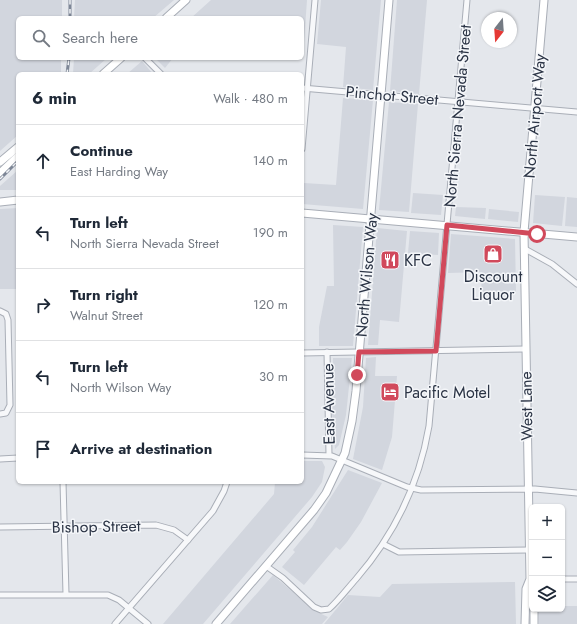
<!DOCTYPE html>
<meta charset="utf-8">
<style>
body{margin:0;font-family:Jost,sans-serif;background:#f6f6f7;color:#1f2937}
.controls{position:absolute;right:12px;bottom:12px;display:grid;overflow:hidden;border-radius:6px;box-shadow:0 1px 3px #0004}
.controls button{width:36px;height:36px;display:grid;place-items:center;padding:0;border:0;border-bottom:1px solid #e0e1e3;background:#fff;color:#1f2937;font:20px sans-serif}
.compass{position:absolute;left:481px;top:12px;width:36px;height:36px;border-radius:50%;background:#fff;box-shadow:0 1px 3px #0004;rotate:197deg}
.stop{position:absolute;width:12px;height:12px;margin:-9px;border:3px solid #d1495b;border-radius:50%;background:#fff}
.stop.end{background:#d1495b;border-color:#fff;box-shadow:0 1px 4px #0008}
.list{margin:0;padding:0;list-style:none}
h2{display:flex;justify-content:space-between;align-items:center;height:52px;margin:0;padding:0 16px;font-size:17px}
h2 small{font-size:13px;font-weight:400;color:#747a83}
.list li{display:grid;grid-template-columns:26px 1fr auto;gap:12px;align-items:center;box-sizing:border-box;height:72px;padding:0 16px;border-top:1px solid #e0e1e3}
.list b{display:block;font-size:15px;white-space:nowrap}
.list p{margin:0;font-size:13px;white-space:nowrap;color:#747a83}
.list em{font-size:13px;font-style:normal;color:#747a83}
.icon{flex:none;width:22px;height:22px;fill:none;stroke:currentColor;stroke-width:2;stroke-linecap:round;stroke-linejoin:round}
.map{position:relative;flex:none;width:577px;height:624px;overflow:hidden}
.search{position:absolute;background:#fff;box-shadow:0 1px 3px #0004;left:16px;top:16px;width:288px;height:44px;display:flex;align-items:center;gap:10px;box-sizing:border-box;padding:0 14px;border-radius:6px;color:#747a83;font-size:15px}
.panel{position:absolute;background:#fff;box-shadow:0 1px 3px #0004;left:16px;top:72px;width:288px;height:412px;border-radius:6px}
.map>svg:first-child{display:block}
.built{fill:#d2d6de}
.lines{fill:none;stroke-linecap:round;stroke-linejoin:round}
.street-casing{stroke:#a9aeb7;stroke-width:7}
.secondary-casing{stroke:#a9aeb7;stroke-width:9}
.street{stroke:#f7f8fa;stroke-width:5}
.secondary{stroke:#fff;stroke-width:7}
.rail-casing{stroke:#7d8696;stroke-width:3}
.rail{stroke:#f4f6f9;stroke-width:1.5;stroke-dasharray:4.5;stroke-linecap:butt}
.route{stroke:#d1495b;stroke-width:5}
.labels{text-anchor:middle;stroke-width:3;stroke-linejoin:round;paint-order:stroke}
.street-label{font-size:16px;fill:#2b3445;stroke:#f4f6f9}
.poi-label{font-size:16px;fill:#2b3445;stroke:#f4f6f9;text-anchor:start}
</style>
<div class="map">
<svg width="577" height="624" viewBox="0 0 577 624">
<rect width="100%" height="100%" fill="#e4e7ec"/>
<g class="built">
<polygon points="0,0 62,0 62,18 18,18 18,58 61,58 61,74 18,74 18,135 0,151"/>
<polygon points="75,0 174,0 153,18 74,18"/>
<polygon points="211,0 307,0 303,56 302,18 191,18"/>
<polygon points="321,0 381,0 373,90 343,87 346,47 317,44"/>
<polygon points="397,0 427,0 419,94 390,91"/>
<polygon points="74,58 107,58 89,74 73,74"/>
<polygon points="155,58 173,58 165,68"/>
<polygon points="142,61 153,74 127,74"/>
<polygon points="343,98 373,100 363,209 302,204 304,183 336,185"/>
<polygon points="389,102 418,104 409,212 379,210"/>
<polygon points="18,170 18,190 0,190 0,186"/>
<polygon points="413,193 443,195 441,215 411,213"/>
<polygon points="535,195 565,197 562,226 533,223"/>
<polygon points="567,197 577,198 577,227 565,226"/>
<polygon points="456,207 486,208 485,219 455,216"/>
<polygon points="18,208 18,289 0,289 0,209"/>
<polygon points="489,209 519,212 518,222 488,219"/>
<polygon points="333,225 363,227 353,346 319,346 319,327 327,286 334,286"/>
<polygon points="377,228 407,231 399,322 380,320 378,345 368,345"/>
<polygon points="410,231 439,233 438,255 408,253"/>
<polygon points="451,234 515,239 516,292 481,293 482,272 448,273"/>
<polygon points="376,357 375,376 397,376 392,437 382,470 353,459 363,407 366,358"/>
<polygon points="333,358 352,358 346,415 339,445 335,449 332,413"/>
<polygon points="302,461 322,461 325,467 322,482 312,497 203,624 163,624 274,494 275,482 302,482"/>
<polygon points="348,470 382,483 361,522 347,542 340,550 336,547 304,585 282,567 295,552 293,550 312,527"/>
<polygon points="273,575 315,611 328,617 322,624 230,624"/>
<polygon points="515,582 516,624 324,624 348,595 380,597 392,584"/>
<polygon points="562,606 577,606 577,624 539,624 538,609 562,609"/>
</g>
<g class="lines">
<defs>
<g id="street">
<polyline points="145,58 161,74"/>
<polyline points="302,88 577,112"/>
<polyline points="302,149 315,0"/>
<polyline points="525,249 552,264 577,284"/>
<polyline points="0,311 6,314 8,320 10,405 6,413 0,414"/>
<polyline points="327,352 329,455"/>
<polyline points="302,353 525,349"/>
<polyline points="302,455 332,456 407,487 421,490 535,489 577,493"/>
<polyline points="0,459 18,458"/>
<polyline points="63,482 66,594"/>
<polyline points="0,527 156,525 174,530 188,540"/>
<polyline points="383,544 399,552 529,550"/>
<path d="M266,566l17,12 31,29 7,3 8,-1c10,-9 18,-20 27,-30 39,-45 63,-94 73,-153l38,-426"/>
<polyline points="562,579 577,579"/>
<polyline points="0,595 108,595 119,600 148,624"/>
<polyline points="115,624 213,511 224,491 227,482"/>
</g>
<g id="secondary">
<polyline points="166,18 186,0"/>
<polyline points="103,74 121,58"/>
<polyline points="0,162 18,147"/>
<polyline points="0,173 18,156"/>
<polyline points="0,202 18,200"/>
<polyline points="302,213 577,237"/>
<polyline points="216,624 314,510 326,493 345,453 352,421 356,391 389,0"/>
<polyline points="525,624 526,589 530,579 524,232 544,0"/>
<polyline points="534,624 534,609"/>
</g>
</defs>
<use href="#street" class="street-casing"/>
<use href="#secondary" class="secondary-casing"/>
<use href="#street" class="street"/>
<use href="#secondary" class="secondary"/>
<defs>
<g id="rail">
<polyline points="70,0 70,18"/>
<polyline points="67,74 69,58"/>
<polyline points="0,179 18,161"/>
</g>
</defs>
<use href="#rail" class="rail-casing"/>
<use href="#rail" class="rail"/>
</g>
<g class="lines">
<polyline class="route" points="357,375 359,352 436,351 447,225 537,234"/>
</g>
<defs>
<symbol id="shop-square" viewBox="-11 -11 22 22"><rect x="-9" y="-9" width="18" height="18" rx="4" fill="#d1495b" stroke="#f4f6f9"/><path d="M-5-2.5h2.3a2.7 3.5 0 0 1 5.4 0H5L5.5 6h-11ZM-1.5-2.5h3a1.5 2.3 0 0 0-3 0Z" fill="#fff"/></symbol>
<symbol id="restaurant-square" viewBox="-11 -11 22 22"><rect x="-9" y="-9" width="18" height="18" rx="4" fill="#d1495b" stroke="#f4f6f9"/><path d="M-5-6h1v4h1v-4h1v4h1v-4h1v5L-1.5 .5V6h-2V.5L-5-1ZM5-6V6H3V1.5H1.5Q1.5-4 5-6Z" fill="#fff"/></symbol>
<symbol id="hotel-square" viewBox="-11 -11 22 22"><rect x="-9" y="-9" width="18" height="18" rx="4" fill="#d1495b" stroke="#f4f6f9"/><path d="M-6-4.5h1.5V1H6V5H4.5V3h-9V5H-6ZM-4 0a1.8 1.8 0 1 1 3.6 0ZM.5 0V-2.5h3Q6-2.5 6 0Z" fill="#fff"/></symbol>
</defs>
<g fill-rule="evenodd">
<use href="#shop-square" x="482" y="243" width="22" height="22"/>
<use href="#restaurant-square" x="379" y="249" width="22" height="22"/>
<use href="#hotel-square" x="379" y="381" width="22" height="22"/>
</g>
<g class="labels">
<g class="street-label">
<text transform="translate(392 95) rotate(5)" y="6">Pinchot Street</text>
<text transform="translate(457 116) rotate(-85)" y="6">North Sierra Nevada Street</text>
<text transform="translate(534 116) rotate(-85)" y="6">North Airport Way</text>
<text transform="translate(366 275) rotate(-85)" y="6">North Wilson Way</text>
<text transform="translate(328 404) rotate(-91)" y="6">East Avenue</text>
<text transform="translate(526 406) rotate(-91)" y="6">West Lane</text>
<text transform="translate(96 526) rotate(-1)" y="6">Bishop Street</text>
</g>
<g class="poi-label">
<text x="404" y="266">KFC</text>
<text x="493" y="282" text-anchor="middle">Discount<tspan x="493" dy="18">Liquor</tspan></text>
<text x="404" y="398">Pacific Motel</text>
</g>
</g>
</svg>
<div class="controls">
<button>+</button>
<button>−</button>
<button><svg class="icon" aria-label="layers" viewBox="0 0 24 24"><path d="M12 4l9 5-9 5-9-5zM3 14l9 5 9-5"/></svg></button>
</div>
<svg class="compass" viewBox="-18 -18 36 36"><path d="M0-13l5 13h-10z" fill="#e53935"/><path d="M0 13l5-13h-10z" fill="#747a83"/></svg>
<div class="stop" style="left:537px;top:234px"></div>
<div class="stop end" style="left:357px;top:375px"></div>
<div class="search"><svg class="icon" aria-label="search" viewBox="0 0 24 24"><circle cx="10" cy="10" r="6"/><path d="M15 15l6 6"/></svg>Search here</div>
<section class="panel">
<h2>6 min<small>Walk · 480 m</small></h2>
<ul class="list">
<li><svg class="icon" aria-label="ahead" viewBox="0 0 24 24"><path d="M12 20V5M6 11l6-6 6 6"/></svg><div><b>Continue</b><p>East Harding Way</p></div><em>140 m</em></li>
<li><svg class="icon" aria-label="left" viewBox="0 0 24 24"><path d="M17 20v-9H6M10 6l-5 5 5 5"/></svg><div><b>Turn left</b><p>North Sierra Nevada Street</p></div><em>190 m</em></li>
<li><svg class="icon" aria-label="right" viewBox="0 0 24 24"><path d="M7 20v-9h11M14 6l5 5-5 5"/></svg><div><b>Turn right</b><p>Walnut Street</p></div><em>120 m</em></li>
<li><svg class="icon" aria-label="left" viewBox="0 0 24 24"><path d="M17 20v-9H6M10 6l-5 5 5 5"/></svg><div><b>Turn left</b><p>North Wilson Way</p></div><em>30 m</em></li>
<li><svg class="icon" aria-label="arrive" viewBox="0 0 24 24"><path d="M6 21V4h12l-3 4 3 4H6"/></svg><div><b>Arrive at destination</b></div></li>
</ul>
</section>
</div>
